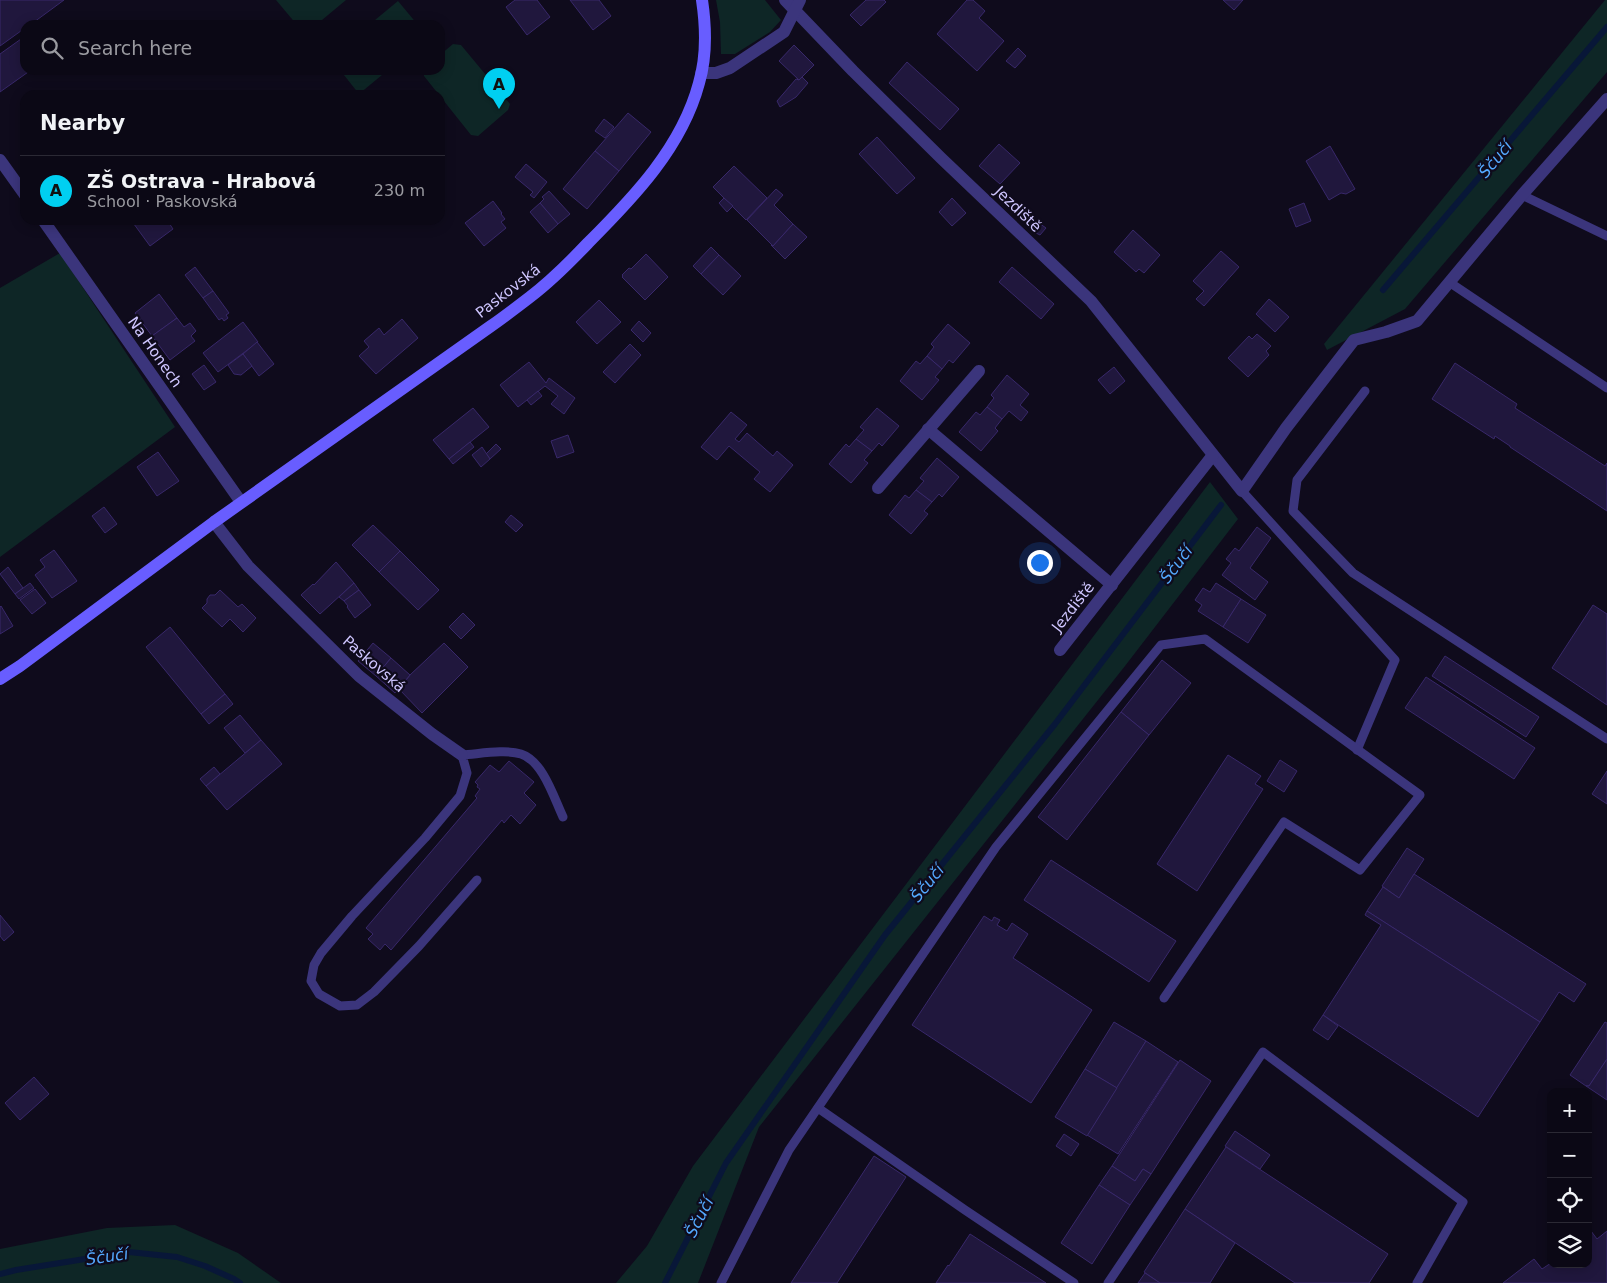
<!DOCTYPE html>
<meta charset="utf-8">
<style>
body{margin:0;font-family:"DejaVu Sans",sans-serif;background:#14111e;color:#f1f3f6}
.controls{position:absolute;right:15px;bottom:15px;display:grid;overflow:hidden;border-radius:10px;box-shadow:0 2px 12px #0003}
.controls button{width:45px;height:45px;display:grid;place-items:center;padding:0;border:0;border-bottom:1px solid #2b2934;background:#0b0815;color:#f1f3f6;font:25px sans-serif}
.you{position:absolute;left:1039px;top:562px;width:18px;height:18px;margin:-12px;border:4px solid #fff;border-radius:50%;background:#1a73e8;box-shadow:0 0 0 8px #1a73e833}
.badge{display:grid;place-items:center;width:32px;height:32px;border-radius:50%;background:#00cff1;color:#111;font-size:16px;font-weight:700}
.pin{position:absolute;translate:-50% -41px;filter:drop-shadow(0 1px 2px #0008)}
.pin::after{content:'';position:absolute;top:26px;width:18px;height:15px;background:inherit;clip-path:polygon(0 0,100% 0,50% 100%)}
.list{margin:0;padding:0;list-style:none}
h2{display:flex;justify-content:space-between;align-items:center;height:65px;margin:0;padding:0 20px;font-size:21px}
h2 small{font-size:16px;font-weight:400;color:#9a9aa0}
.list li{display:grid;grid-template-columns:32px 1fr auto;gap:15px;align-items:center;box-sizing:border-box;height:70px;padding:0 20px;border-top:1px solid #2b2934}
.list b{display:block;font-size:19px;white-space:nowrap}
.list p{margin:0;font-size:16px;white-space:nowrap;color:#9a9aa0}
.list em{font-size:16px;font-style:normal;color:#9a9aa0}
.icon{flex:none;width:28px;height:28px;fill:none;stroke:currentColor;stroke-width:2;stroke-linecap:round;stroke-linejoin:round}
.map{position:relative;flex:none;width:1607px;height:1283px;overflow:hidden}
.search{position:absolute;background:#0b0815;box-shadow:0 2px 12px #0003;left:20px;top:20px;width:425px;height:55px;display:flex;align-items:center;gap:12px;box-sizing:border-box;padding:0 18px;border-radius:15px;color:#9a9aa0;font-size:19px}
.panel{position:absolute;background:#0b0815;box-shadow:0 2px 12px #0003;left:20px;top:90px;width:425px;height:135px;border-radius:15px}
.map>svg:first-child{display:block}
.green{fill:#0e2626}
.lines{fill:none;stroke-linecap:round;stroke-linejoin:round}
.stream{stroke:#081738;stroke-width:6}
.building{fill:#20173d;stroke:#38286a}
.service{stroke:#3b357c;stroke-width:9}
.minor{stroke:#3b357c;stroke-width:12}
.secondary{stroke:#685dff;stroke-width:12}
.labels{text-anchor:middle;stroke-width:4.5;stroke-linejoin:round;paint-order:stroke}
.street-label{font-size:15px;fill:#cfc6ff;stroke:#0f0b1c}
.water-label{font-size:16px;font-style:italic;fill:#54a9ff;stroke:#0f0b1c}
</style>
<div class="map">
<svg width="1607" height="1283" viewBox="0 0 1607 1283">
<rect width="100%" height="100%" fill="#0f0b1c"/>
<g class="green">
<polygon points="276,0 346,0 316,25 297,25"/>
<polygon points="716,0 765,0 781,20 770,32 735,54 721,54 720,22"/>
<polygon points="1605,0 1607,0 1607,72 1405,309 1327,350 1324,344"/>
<polygon points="398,1 418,25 369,25"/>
<polygon points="453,44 461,45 510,104 508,110 478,136 471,135 424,76 424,70 440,70 440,55"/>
<polygon points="340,70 388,70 359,94"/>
<polygon points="60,253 175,427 0,557 0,288"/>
<polygon points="1210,482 1238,519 1125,666 759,1127 698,1283 616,1283 647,1246 693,1166"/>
<polygon points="175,1225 238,1253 281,1283 0,1283 0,1249 107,1228"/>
</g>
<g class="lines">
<g class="stream">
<polyline points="1383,290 1607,27"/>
<polyline points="0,1274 16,1270 129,1252 177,1257 205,1266 234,1279 240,1283"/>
<polyline points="665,1283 726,1163 885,935 1055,724 1221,505"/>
</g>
</g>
<g class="building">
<polygon points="0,0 64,0 30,25 25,25 25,28 0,46"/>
<polygon points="515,0 537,0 550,17 527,35 506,7"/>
<polygon points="570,0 599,0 611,16 593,30"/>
<polygon points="866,0 884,0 886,2 861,26 850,15"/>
<polygon points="967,0 973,0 985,11 979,18 1004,41 977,71 937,34"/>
<polygon points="1223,0 1243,0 1234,10"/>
<polygon points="21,39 25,43 25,70 31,70 0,92 0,54"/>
<polygon points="794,45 814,65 799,80 779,61"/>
<polygon points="1018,48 1026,56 1015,68 1006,61"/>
<polygon points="907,62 959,109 940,130 889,83"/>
<polygon points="802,77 808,83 796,97 780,107 777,101 796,79 799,80"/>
<polygon points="628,113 651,132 619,171 595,151"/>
<polygon points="604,119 614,127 605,138 595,131"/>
<polygon points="877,137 915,178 897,194 859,154"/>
<polygon points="999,144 1020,163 1000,184 979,166"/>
<polygon points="1330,146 1355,189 1346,194 1341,193 1329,200 1306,161"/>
<polygon points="595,151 619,171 587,209 563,189"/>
<polygon points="526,164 547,182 534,198 530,195 533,192 515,177"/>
<polygon points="734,166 767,198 746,220 713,187"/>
<polygon points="776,189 783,195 774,205 793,224 773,246 747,220"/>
<polygon points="549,191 570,214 558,224 540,203 544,199 542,197"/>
<polygon points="724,198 733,206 727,212 719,203"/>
<polygon points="952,198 966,213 952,226 939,212"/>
<polygon points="493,201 502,213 501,214 505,219 501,222 506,228 484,246 465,223"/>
<polygon points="540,203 558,224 548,233 530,212"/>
<polygon points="1304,203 1311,221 1296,227 1289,209"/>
<polygon points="131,220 167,220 173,229 150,246"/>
<polygon points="1036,223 1038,224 1039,223 1046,228 1040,235 1034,232 1036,230 1032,227"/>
<polygon points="793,224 807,237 785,259 771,245 773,246"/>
<polygon points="1133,230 1160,255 1144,273 1139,269 1136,272 1114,252"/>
<polygon points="711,247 719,255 701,274 693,266"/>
<polygon points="1221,251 1239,267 1204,306 1196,299 1204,291 1193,281"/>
<polygon points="646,254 668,277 645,300 622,277 623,276 622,275 629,268 631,269"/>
<polygon points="719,255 741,276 723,295 701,274"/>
<polygon points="195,267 213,291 203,298 185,275"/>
<polygon points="1012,267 1054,304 1041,319 999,282"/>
<polygon points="213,291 229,313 226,315 228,318 224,321 222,318 219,320 203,298"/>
<polygon points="159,294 177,318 152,336 135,313"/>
<polygon points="1269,299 1289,317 1275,332 1256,314"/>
<polygon points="599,300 621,322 597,344 576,322"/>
<polygon points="177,318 184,327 190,323 196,331 191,336 195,341 170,360 152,336"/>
<polygon points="402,319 418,338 376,374 359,356 369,347 364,341 379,328 384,335"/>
<polygon points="639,321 651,333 643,342 631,330"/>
<polygon points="243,322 258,342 218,372 203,353"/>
<polygon points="948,324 970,343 953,363 949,360 942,369 927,356 934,347 931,344"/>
<polygon points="1257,334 1271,346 1266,351 1269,355 1248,377 1228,358 1249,336 1252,339"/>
<polygon points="257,342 274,364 259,376 243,354"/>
<polygon points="630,344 641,355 615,383 603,372"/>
<polygon points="243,354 252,366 241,375 234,374 228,365"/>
<polygon points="927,356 942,369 935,377 939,380 922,400 900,381 916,361 920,364"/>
<polygon points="529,362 546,383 549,378 575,398 564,414 551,404 558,396 545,386 518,407 500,385"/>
<polygon points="1455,363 1517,404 1515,408 1605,466 1607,463 1607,511 1510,447 1510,446 1495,436 1494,439 1432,399"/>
<polygon points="204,365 216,382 204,390 192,374"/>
<polygon points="1114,367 1125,381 1110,394 1098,380"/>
<polygon points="1007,375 1029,394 1020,405 1028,412 1021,421 1009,411 1002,419 987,407 994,398 991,395"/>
<polygon points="538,391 542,396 531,405 527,400"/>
<polygon points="987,407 1002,419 995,428 998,431 981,451 959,432 976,412 980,415"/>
<polygon points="473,408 489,427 449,459 433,440"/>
<polygon points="877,408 899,426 882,446 879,443 872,451 856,439 864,430 860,427"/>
<polygon points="731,412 747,425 735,439 739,442 747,433 773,456 777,451 793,465 770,492 754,479 760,472 729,446 717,460 701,447"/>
<polygon points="568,435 574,452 557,458 551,441"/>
<polygon points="856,439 872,451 864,460 868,463 851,483 829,464 846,444 849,447"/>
<polygon points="470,442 474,447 453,464 449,459"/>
<polygon points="496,444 501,449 490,459 486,454"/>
<polygon points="482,447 490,459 481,467 472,455"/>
<polygon points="158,452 179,481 157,496 137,467"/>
<polygon points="937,458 959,477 942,497 939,494 932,502 916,490 924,481 920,478"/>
<polygon points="916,490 932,502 924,511 928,514 911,534 889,515 905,495 909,498"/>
<polygon points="104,507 117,524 105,533 92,516"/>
<polygon points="511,515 523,525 516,532 505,522"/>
<polygon points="373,525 400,551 379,572 352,545"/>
<polygon points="1257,527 1271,538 1250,568 1268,582 1255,600 1222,575 1231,563 1226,559 1235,548 1239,551"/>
<polygon points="54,550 77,581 52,598 35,575 45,567 40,560"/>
<polygon points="400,551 439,590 418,610 379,572"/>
<polygon points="336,562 354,583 320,614 301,595 313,584 314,585"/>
<polygon points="8,567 23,588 15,594 0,574"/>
<polygon points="30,583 34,588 19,599 15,594"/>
<polygon points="354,583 359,590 344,601 339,597"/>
<polygon points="1216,583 1241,599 1223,627 1198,611 1202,605 1195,600 1203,588 1210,592"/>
<polygon points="35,589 46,603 32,614 20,600"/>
<polygon points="220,590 238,607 242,604 256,618 243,632 230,619 222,627 202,608 207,603 207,599 210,595 215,595"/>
<polygon points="359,590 371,605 355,618 347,607 348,606 344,601"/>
<polygon points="1241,599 1266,615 1248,643 1223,627"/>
<polygon points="1593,605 1607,614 1607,705 1552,668"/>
<polygon points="1,606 13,626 0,634 0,607"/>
<polygon points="463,613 475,625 461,639 449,627"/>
<polygon points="170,627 225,694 201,714 146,647"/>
<polygon points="373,643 391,658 376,676 358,661"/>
<polygon points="444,643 468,667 422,713 399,689 410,675"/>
<polygon points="1445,656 1539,717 1526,737 1432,676"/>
<polygon points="391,658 410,675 395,693 376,676"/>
<polygon points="1162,660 1191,683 1149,735 1121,712"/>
<polygon points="1426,677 1535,748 1514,779 1405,708"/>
<polygon points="225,694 233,704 209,724 201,714"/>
<polygon points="1121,712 1149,735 1067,840 1038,817"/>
<polygon points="240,715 261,740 245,753 224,728"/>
<polygon points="261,740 282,764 227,810 206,786"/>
<polygon points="1228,755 1261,776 1255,784 1263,789 1197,891 1157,864"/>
<polygon points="1280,760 1297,771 1284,792 1267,781"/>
<polygon points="509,761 534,782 524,793 536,805 520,824 511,815 504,823 502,820 391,950 385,944 380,950 368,939 373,934 366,928 477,798 475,796 480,789 477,787 478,785 475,782 490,765 499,772"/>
<polygon points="214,767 220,774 206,786 200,779"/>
<polygon points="1607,771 1607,804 1592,794"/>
<polygon points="1407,848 1424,859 1399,898 1382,886"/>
<polygon points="1051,860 1176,941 1149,982 1024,900"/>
<polygon points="1414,874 1586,984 1574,1002 1559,992 1540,1022 1367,911 1383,887 1399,898"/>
<polygon points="1367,911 1540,1022 1478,1117 1323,1015 1381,925 1365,915"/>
<polygon points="0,915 14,932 4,941 0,936"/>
<polygon points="984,916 992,921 994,917 1000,920 997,925 1007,931 1012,923 1028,934 1013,958 1092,1010 1031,1103 912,1025"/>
<polygon points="1323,1015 1338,1026 1328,1040 1313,1030"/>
<polygon points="1114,1022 1146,1041 1117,1088 1085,1069"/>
<polygon points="1605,1022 1607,1023 1607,1059 1589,1086 1586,1086 1570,1075"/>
<polygon points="1146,1041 1178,1062 1118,1154 1087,1135"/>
<polygon points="1607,1059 1607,1100 1586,1086 1589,1086"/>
<polygon points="1180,1060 1211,1081 1151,1174 1143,1169 1135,1181 1112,1166"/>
<polygon points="1085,1069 1117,1088 1087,1136 1055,1117"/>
<polygon points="34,1077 49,1094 20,1120 5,1103"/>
<polygon points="1235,1131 1270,1155 1260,1169 1225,1146"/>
<polygon points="1064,1134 1079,1144 1071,1156 1056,1146"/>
<polygon points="1226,1147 1388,1254 1369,1283 1295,1283 1185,1209"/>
<polygon points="874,1156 906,1177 837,1283 791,1283"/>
<polygon points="1112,1166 1135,1181 1143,1169 1151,1174 1130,1205 1099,1185"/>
<polygon points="1099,1185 1130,1205 1092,1264 1061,1243"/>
<polygon points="1185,1209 1235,1243 1210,1283 1160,1283 1144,1272"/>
<polygon points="1591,1231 1597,1239 1607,1231 1607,1283 1503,1283 1534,1259 1542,1269 1551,1263 1551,1264 1588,1264 1588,1233"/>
<polygon points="970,1234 1046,1283 936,1283 948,1265 949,1266"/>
<polygon points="1145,1273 1160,1283 1138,1283"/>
</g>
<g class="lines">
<g class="service">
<polyline points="1522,195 1607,236"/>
<polyline points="1449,282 1607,388"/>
<polyline points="1365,391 1297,480 1293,511 1353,573 1607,739"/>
<polyline points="1242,491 1395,660 1357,750"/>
<path d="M477,880l-58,66 -45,46 -17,13 -17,1 -21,-12 -8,-13 3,-16 7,-12 31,-37 73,-78 35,-42 7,-23 -5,-18c17,-1 43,-6 59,-1 22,7 33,44 42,63"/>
<polyline points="818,1108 965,1210 1074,1283"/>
<polyline points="721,1283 789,1150 996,847 1161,645 1205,639 1420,795 1360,870 1284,822 1164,998"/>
<polyline points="1108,1283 1263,1052 1463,1202 1417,1283"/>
</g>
<g class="minor">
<polyline points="785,0 853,71 941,158 1091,301 1242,491 1286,428 1354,340 1386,332 1417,321 1522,195 1607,99"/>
<polyline points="701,73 716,73 730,68 784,32 800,0"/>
<polyline points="0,160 25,195"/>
<polyline points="43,220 241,502"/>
<polyline points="928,429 1112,585"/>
<polyline points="878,488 979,371"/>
<polyline points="214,522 248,566 359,676 432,734 462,755"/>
<polyline points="1060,650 1213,455"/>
</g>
<path class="secondary" d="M0,679l20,-13 194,-144 277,-196c13,-9 26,-19 39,-29 21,-16 40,-35 58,-54 46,-46 94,-96 111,-160 8,-27 7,-56 3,-83"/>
</g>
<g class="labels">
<g class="street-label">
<text transform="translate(1018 209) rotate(44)" y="5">Jezdiště</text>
<text transform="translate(508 291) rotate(-38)" y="5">Paskovská</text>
<text transform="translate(155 352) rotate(55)" y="5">Na Honech</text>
<text transform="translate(1073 607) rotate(-52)" y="5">Jezdiště</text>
<text transform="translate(374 664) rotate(41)" y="5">Paskovská</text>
</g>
<g class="water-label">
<text transform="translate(1495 159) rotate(-50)" y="6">Ščučí</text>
<text transform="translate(1176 564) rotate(-53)" y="6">Ščučí</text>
<text transform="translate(927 883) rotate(-51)" y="6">Ščučí</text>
<text transform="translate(699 1217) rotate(-63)" y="6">Ščučí</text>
<text transform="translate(107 1256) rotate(-8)" y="6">Ščučí</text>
</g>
</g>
</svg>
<div class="controls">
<button>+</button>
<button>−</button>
<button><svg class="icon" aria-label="locate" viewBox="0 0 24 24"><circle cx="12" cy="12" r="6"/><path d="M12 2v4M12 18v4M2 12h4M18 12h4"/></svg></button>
<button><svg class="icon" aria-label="layers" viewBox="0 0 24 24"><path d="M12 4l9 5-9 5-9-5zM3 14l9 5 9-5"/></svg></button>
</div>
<div class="you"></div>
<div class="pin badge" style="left:499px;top:109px">A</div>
<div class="search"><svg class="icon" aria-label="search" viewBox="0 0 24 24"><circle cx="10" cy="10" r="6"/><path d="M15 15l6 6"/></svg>Search here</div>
<section class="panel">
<h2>Nearby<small></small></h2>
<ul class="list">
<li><span class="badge">A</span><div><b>ZŠ Ostrava - Hrabová</b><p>School · Paskovská</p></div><em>230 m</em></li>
</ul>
</section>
</div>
